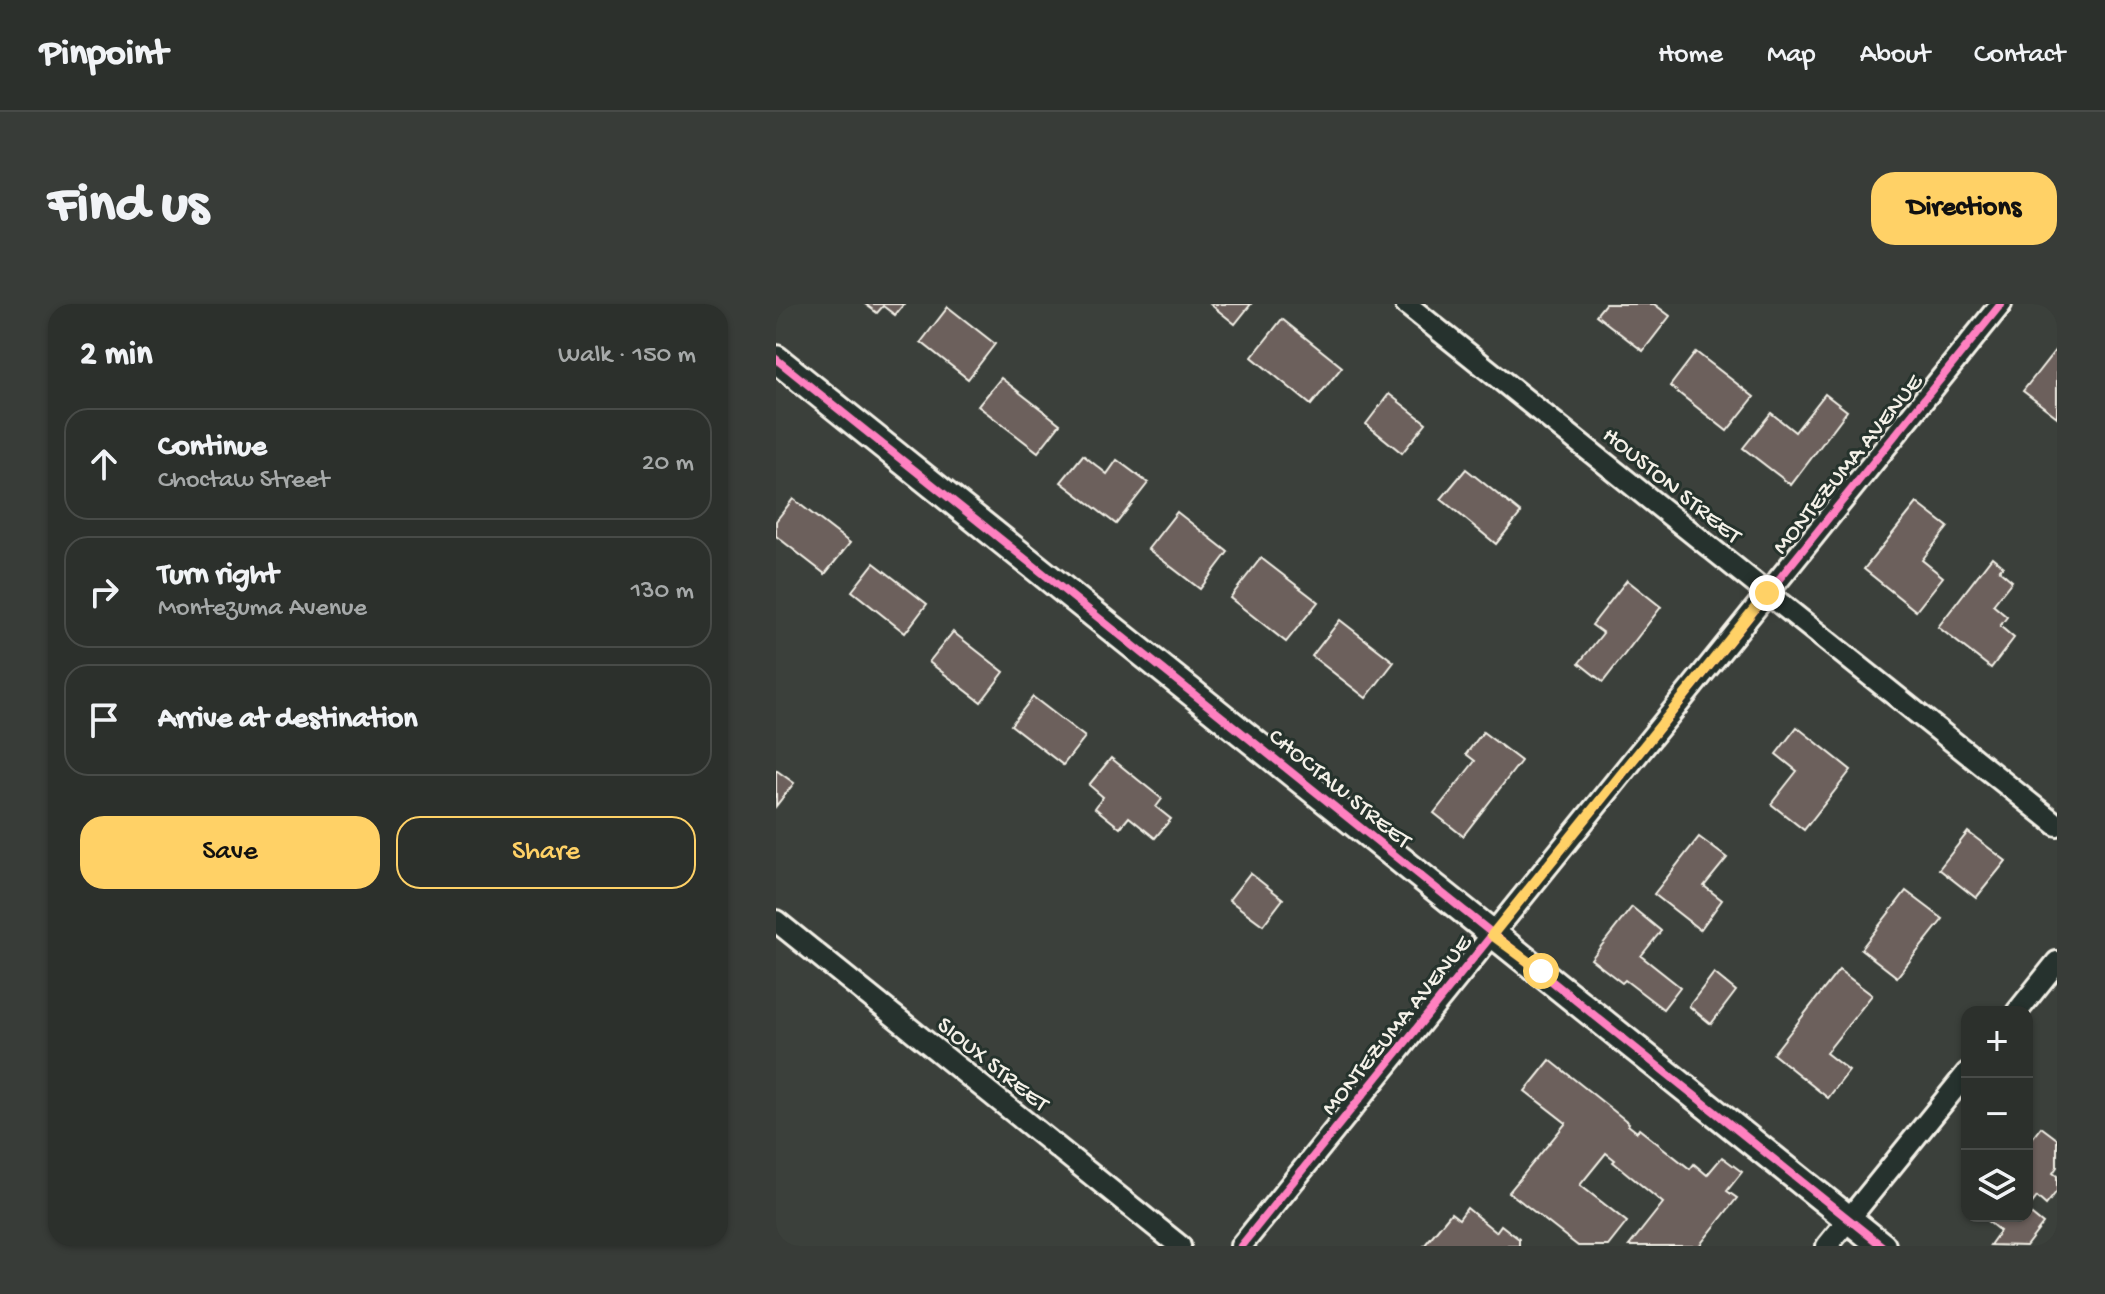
<!DOCTYPE html>
<meta charset="utf-8">
<style>
body{margin:0;font-family:"Gochi Hand",sans-serif;background:#383c38;color:#f1f3f6}
.controls{position:absolute;right:24px;bottom:24px;display:grid;overflow:hidden;border-radius:16px;box-shadow:0 2px 6px #0004}
.controls button{width:72px;height:72px;display:grid;place-items:center;padding:0;border:0;border-bottom:2px solid #484b48;background:#2c302c;color:#f1f3f6;font:40px sans-serif}
.stop{position:absolute;width:24px;height:24px;margin:-18px;border:6px solid #ffd166;border-radius:50%;background:#fff}
.stop.end{background:#ffd166;border-color:#fff;box-shadow:0 2px 8px #0008}
.list{margin:0;padding:0;list-style:none}
h2{display:flex;justify-content:space-between;align-items:center;height:104px;margin:0;padding:0 32px;font-size:34px}
h2 small{font-size:26px;font-weight:400;color:#a6a9a9}
.list li{display:grid;grid-template-columns:52px 1fr auto;gap:24px;align-items:center;box-sizing:border-box;height:112px;margin:0 16px 16px;padding:0 16px;border:2px solid #484b48;border-radius:24px}
.list b{display:block;font-size:30px;white-space:nowrap}
.list p{margin:0;font-size:26px;white-space:nowrap;color:#a6a9a9}
.list em{font-size:26px;font-style:normal;color:#a6a9a9}
.actions{display:flex;gap:16px;padding:24px 32px}
.actions a{flex:1;padding:18px 0;border:2px solid #ffd166;border-radius:24px;text-align:center;font-size:28px;color:#ffd166}
.actions .main{background:#ffd166;color:#111}
.icon{flex:none;width:44px;height:44px;fill:none;stroke:currentColor;stroke-width:2;stroke-linecap:round;stroke-linejoin:round}
.map{position:relative;flex:none;width:1281px;height:942px;overflow:hidden;border-radius:24px}
header{display:flex;align-items:center;gap:48px;box-sizing:border-box;height:112px;padding:0 40px;background:#2c302c;border-bottom:2px solid #484b48}
header strong{font-size:38px}
nav{display:flex;gap:44px;margin-inline-start:auto;font-size:28px}
.intro{display:flex;align-items:center;justify-content:space-between;box-sizing:border-box;height:192px;padding:0 48px}
h1{margin:0;font-size:56px}
.button{padding:20px 36px;border-radius:24px;background:#ffd166;color:#111;font-size:28px;font-weight:700}
main{display:flex;gap:48px;padding:0 48px}
aside{flex:1;background:#2c302c;border-radius:24px;box-shadow:0 2px 6px #0004}
.map>svg:first-child{display:block}
.building{fill:#6c605b;stroke:#f4f1e8;stroke-width:2}
.lines{fill:none;stroke-linecap:round;stroke-linejoin:round}
.minor-casing{stroke:#f4f1e8;stroke-width:26}
.tertiary-casing{stroke:#f4f1e8;stroke-width:32}
.minor{stroke:#26332d;stroke-width:20}
.tertiary{stroke:#26332d;stroke-width:26}
.cycleway-casing{stroke:#26332d;stroke-width:13}
.cycleway{stroke:#ff80c0;stroke-width:8}
.route{stroke:#ffd166;stroke-width:10}
.labels{text-anchor:middle;stroke-width:6;stroke-linejoin:round;paint-order:stroke}
.street-label{font-size:24px;fill:#f4f1e8;stroke:#26332d}
</style>
<header>
<strong>Pinpoint</strong>
<nav><a>Home</a><a>Map</a><a>About</a><a>Contact</a></nav>
</header>
<div class="intro"><h1>Find us</h1><a class="button">Directions</a></div>
<main>
<aside>
<h2>2 min<small>Walk · 150 m</small></h2>
<ul class="list">
<li><svg class="icon" aria-label="ahead" viewBox="0 0 24 24"><path d="M12 20V5M6 11l6-6 6 6"/></svg><div><b>Continue</b><p>Choctaw Street</p></div><em>20 m</em></li>
<li><svg class="icon" aria-label="right" viewBox="0 0 24 24"><path d="M7 20v-9h11M14 6l5 5-5 5"/></svg><div><b>Turn right</b><p>Montezuma Avenue</p></div><em>130 m</em></li>
<li><svg class="icon" aria-label="arrive" viewBox="0 0 24 24"><path d="M6 21V4h12l-3 4 3 4H6"/></svg><div><b>Arrive at destination</b></div></li>
</ul>
<div class="actions"><a class="main">Save</a><a>Share</a></div>
</aside>
<div class="map">
<svg width="1281" height="942" viewBox="0 0 1281 942">
<rect width="100%" height="100%" fill="#3b403b"/>
<filter id="ink" filterUnits="userSpaceOnUse"><feTurbulence type="fractalNoise" baseFrequency=".0125" numOctaves="2"/><feDisplacementMap in="SourceGraphic" scale="16" xChannelSelector="R" yChannelSelector="G"/><feConvolveMatrix kernelMatrix="1 2 1 2 8 2 1 2 1" color-interpolation-filters="sRGB"/></filter>
<g filter="url(#ink)">
<g class="building">
<polygon points="89,0 128,0 119,11 107,2 101,9"/>
<polygon points="434,0 475,0 459,20"/>
<polygon points="829,0 878,0 894,12 867,47 820,11"/>
<polygon points="172,3 219,40 192,75 145,38"/>
<polygon points="506,15 566,63 535,101 476,53"/>
<polygon points="1281,44 1281,113 1247,87"/>
<polygon points="920,48 978,93 951,127 894,82"/>
<polygon points="225,74 284,120 262,148 202,102"/>
<polygon points="613,90 650,119 626,149 590,120"/>
<polygon points="1049,90 1071,107 1015,181 967,144 995,109 1019,128"/>
<polygon points="307,151 331,170 341,156 372,179 340,220 285,178"/>
<polygon points="690,165 745,209 720,240 665,195"/>
<polygon points="17,195 74,239 49,270 0,232 0,217"/>
<polygon points="1141,199 1172,223 1146,256 1167,273 1140,307 1088,265"/>
<polygon points="401,208 452,248 424,285 372,245"/>
<polygon points="1216,253 1227,262 1223,266 1236,277 1217,301 1231,313 1224,322 1238,334 1215,364 1162,323"/>
<polygon points="485,254 542,298 510,338 454,294"/>
<polygon points="98,259 151,300 129,329 76,287"/>
<polygon points="851,276 885,303 827,378 803,359 827,329 816,321"/>
<polygon points="564,316 618,358 590,394 536,352"/>
<polygon points="177,328 228,368 205,398 153,358"/>
<polygon points="257,393 309,433 287,461 235,421"/>
<polygon points="1021,423 1075,466 1028,526 995,500 1021,467 1000,450"/>
<polygon points="707,428 745,457 687,532 658,509 699,457 690,450"/>
<polygon points="335,454 386,495 380,503 395,515 379,534 353,513 344,524 319,504 327,493 313,481"/>
<polygon points="0,466 18,479 0,502"/>
<polygon points="1192,528 1230,557 1200,594 1163,565"/>
<polygon points="923,533 951,554 928,582 946,596 924,626 878,590"/>
<polygon points="474,569 507,595 487,621 453,596"/>
<polygon points="1130,587 1167,615 1121,673 1085,645"/>
<polygon points="856,603 885,627 865,652 904,683 887,705 849,676 846,679 815,655"/>
<polygon points="1063,666 1096,691 1050,749 1073,767 1052,794 997,750"/>
<polygon points="938,669 960,687 935,720 913,702"/>
<polygon points="774,756 853,819 852,821 861,828 863,825 914,865 918,860 931,871 946,853 966,868 951,887 961,894 923,942 853,942 887,899 837,858 839,856 830,849 804,881 851,918 832,942 802,942 733,888 790,819 749,787"/>
<polygon points="1265,823 1281,835 1281,863 1277,869 1281,872 1281,887 1270,901 1261,893 1251,906 1251,841"/>
<polygon points="691,904 720,928 725,921 743,935 743,942 648,942 675,909 683,915"/>
<polygon points="1251,907 1267,920 1250,942 1214,941 1224,927 1205,912 1251,912"/>
</g>
<g class="lines">
<defs>
<g id="minor">
<polyline points="630,0 1281,521"/>
<polyline points="0,617 404,942"/>
<polyline points="1241,708 1281,658"/>
<polyline points="465,942 1225,0"/>
<polyline points="1051,942 1191,769"/>
</g>
<polyline id="tertiary" points="0,55 1106,942"/>
</defs>
<use href="#minor" class="minor-casing"/>
<use href="#tertiary" class="tertiary-casing"/>
<use href="#minor" class="minor"/>
<use href="#tertiary" class="tertiary"/>
<defs>
<g id="cycleway">
<polyline points="0,55 1106,942"/>
<polyline points="465,942 1225,0"/>
</g>
</defs>
<use href="#cycleway" class="cycleway-casing"/>
<use href="#cycleway" class="cycleway"/>
</g>
</g>
<g class="lines" filter="url(#ink)">
<polyline class="route" points="765,667 716,631 991,289"/>
</g>
<g class="labels">
<g class="street-label">
<text transform="translate(1070 159) rotate(-51)" y="8">MONTEZUMA AVENUE</text>
<text transform="translate(897 180) rotate(39)" y="8">HOUSTON STREET</text>
<text transform="translate(565 483) rotate(39)" y="8">CHOCTAW STREET</text>
<text transform="translate(619 720) rotate(-51)" y="8">MONTEZUMA AVENUE</text>
<text transform="translate(218 759) rotate(39)" y="8">SIOUX STREET</text>
</g>
</g>
</svg>
<div class="controls">
<button>+</button>
<button>−</button>
<button><svg class="icon" aria-label="layers" viewBox="0 0 24 24"><path d="M12 4l9 5-9 5-9-5zM3 14l9 5 9-5"/></svg></button>
</div>
<div class="stop" style="left:765px;top:667px"></div>
<div class="stop end" style="left:991px;top:289px"></div>
</div>
</main>
